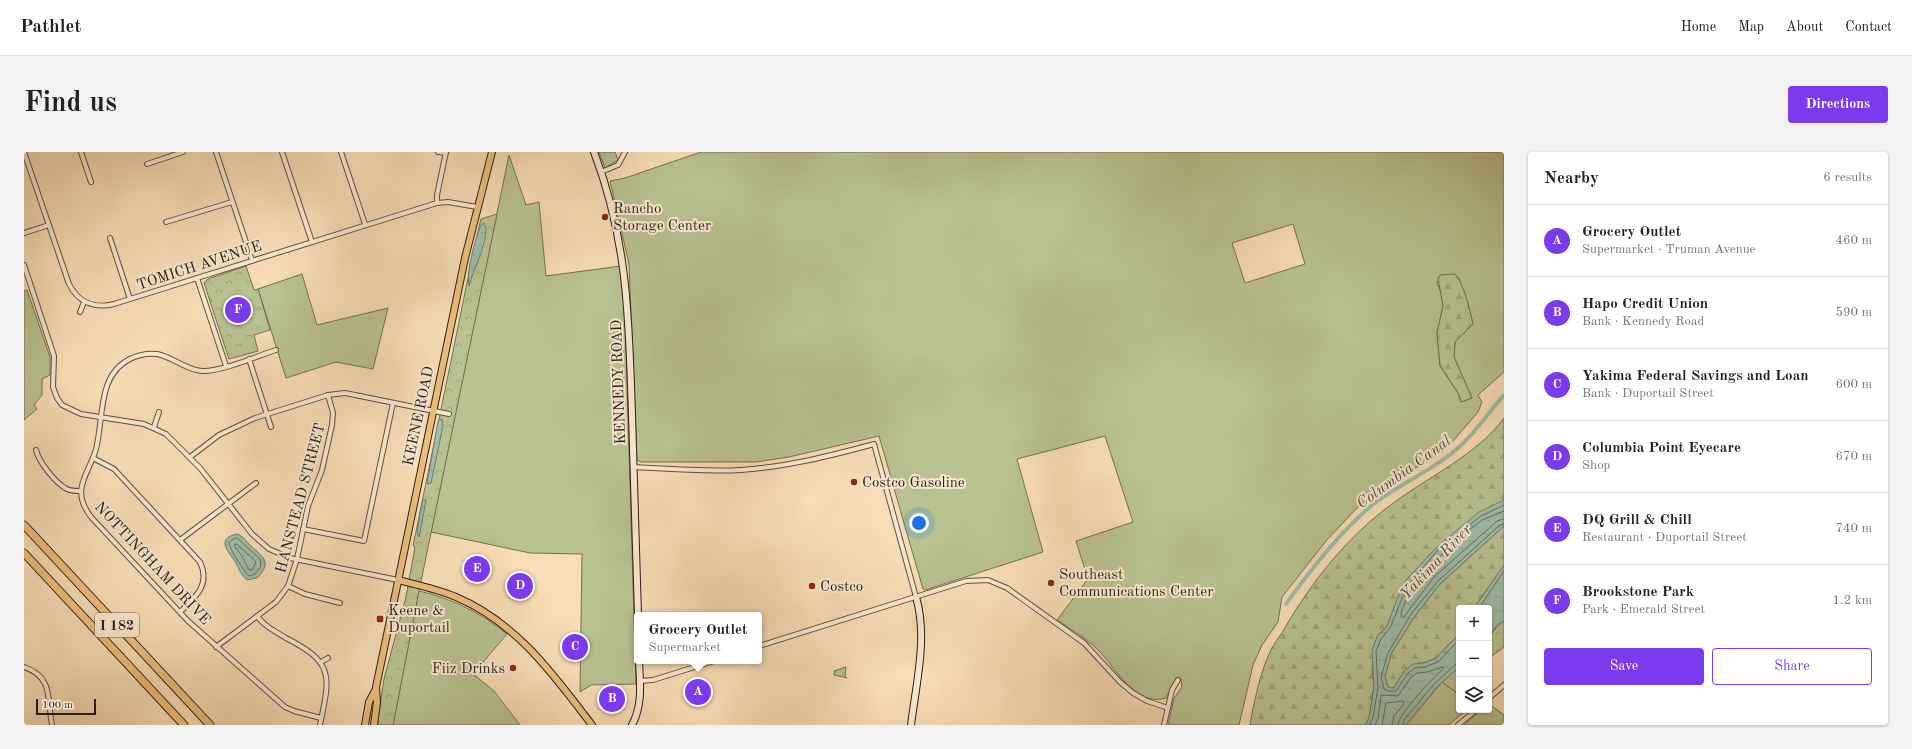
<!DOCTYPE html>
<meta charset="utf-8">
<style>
body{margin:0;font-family:"Old Standard TT",serif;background:#f2f2f2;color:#222}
.controls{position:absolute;right:12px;bottom:12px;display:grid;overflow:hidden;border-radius:4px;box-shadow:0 1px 3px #0004}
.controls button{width:36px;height:36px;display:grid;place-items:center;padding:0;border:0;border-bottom:1px solid #e0e0e0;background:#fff;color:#222;font:20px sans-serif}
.scale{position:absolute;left:12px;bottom:10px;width:60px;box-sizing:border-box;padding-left:4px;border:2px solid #2d1d17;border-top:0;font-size:11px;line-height:14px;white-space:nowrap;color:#2d1d17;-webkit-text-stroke:3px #fae9d0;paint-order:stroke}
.you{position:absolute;left:895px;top:371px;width:14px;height:14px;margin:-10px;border:3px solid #fff;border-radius:50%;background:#1a73e8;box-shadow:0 0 0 6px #1a73e833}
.badge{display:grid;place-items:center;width:26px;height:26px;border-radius:50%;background:#7c3aed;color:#fff;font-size:13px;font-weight:700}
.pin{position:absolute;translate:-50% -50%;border:2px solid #fff;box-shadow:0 1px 4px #0006}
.popup{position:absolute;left:610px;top:460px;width:128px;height:52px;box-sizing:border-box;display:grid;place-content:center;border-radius:4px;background:#fff;filter:drop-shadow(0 1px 3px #0005);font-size:13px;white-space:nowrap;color:#767676}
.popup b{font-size:15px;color:#222}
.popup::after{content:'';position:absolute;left:50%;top:100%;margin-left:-8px;border:8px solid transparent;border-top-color:#fff}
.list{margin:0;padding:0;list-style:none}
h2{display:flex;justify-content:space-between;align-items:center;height:52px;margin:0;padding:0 16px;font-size:17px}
h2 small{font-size:13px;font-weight:400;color:#767676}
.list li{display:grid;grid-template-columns:26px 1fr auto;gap:12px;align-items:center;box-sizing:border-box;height:72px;padding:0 16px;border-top:1px solid #e0e0e0}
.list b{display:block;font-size:15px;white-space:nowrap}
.list p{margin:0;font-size:13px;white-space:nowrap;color:#767676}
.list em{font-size:13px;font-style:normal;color:#767676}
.actions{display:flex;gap:8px;padding:12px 16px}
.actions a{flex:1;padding:9px 0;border:1px solid #7c3aed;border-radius:4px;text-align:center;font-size:14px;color:#7c3aed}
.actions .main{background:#7c3aed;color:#fff}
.icon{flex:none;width:22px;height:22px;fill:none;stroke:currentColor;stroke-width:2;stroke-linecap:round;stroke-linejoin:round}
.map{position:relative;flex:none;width:1480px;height:573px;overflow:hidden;border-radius:4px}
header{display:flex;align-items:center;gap:24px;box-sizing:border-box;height:56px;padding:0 20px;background:#fff;border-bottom:1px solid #e0e0e0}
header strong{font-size:19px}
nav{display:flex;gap:22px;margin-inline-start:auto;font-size:14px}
.intro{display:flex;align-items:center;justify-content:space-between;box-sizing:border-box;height:96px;padding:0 24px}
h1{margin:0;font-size:28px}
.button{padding:10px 18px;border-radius:4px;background:#7c3aed;color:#fff;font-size:14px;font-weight:700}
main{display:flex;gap:24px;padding:0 24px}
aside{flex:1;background:#fff;border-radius:4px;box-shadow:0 1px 3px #0004}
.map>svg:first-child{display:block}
.grass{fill:#b9c291;stroke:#737054;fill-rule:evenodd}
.forest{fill:url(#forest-firs);stroke:#737054}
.park{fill:url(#park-crowns);stroke:#737054}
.water{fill:url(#water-ripples);stroke:#717d6e}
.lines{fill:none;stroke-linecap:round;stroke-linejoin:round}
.shore{stroke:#666d60;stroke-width:1}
.canal{stroke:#9fbda8;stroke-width:4}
.street-casing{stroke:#604d3f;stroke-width:6}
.secondary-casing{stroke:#2d1d17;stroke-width:8}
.primary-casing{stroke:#2d1d17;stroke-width:8}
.highway-casing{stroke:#2d1d17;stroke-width:9}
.street{stroke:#fae9d0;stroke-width:4}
.secondary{stroke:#fae9d0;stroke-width:6}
.primary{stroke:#ecbe7b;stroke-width:6}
.highway{stroke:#ecbe7b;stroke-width:7}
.poi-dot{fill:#8f2418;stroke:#fae9d0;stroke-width:1.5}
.labels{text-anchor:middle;stroke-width:4;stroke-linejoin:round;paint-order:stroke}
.shield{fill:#fae9d0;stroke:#6a5a4e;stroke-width:1}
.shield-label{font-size:14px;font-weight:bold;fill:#2d1d17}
.poi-label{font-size:15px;fill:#2d1d17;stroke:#fae9d0;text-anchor:start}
.street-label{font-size:15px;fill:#2d1d17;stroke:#fae9d0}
.water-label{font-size:16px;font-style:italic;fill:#4f4d42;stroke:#fae9d0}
</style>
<header>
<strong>Pathlet</strong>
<nav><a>Home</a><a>Map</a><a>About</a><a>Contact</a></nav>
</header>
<div class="intro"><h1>Find us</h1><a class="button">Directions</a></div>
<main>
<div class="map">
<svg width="1480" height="573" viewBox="0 0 1480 573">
<defs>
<pattern id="forest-firs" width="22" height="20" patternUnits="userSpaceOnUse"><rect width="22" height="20" fill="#b9c291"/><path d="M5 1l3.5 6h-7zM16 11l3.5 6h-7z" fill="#9fa67c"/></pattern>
<pattern id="park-crowns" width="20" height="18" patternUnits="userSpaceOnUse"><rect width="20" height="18" fill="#b9c291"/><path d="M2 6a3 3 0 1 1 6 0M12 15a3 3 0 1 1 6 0" fill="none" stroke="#9fa67c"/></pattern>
<pattern id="water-ripples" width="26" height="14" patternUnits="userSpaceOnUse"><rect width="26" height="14" fill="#9fbda8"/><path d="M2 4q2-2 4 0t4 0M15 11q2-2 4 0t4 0" fill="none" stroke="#89a290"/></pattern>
</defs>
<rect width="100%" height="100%" fill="#f8ddb6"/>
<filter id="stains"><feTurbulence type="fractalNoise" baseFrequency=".005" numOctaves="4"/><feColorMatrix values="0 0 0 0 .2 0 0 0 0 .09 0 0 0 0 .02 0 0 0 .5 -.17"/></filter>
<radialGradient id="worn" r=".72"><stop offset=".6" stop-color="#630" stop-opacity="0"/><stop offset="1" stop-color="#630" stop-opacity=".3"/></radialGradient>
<g class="grass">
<polygon points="575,0 591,0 594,8 581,16"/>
<path d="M677,0h803v220l-26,23 4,7 -4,10 -32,37 -16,11 -44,24 -29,24 -31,33 -44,56 -4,25 -16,23 -9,20 -14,60h-71l6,-27 8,-11 -1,-8 -4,-2 -11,21c-29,9 -49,-27 -65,-45 -12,-13 -29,-23 -44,-33l31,-41 -12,-38 57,-19 -28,-86 -88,23 26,93 -118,38 -2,-1 -44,-153 -90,21 -33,5h-115l-4,-2 -8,-196 -19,-83 15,-3zM1269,72l12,40 -60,19 -13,-40zM1435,126l10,30 4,16 -18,18 -1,15 18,41 -11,4 -3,-9 -18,-27 -3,-33 6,-27 -1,-10 -5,-14z"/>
<polygon points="485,3 502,53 515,50 522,124 597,114 601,166 612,532 567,533 556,540 558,402 506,401 407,380"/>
<polygon points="278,122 293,173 364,156 349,217 312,210 262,226 234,137"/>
<polygon points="3,138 26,205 26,223 18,227 18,243 10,253 13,257 0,268 0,139"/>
<path d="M395,439c32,7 62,22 88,43l-34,40 21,17 26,34h-127z"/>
<polygon points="822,515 821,524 823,526 810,523 810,519"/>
<polygon points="1418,530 1433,541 1435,537 1435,558 1442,558 1425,573 1382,573"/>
<polygon points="1465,552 1480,563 1480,573 1440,573 1457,558 1465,558"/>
</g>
<g class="forest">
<path d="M1431,122c10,12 14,34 18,50l-18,18 -1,15 18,41 -11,4 -3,-9 -18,-28 -3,-32 6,-27 -5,-28 2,-3z"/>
<path d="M1480,266v82l-85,67 -12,12 -20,47 -10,11 -5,31 2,19 -5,31 -4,7h-115c4,-23 10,-52 20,-73 4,-9 11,-17 16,-26 27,-46 62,-90 106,-122 36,-27 86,-50 112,-86z"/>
<polygon points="1480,374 1480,413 1450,456 1435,456 1435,482 1412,506 1400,511 1394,511 1380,519 1370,536 1364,535 1361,525 1367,502 1391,464 1416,432"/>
</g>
<g class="park">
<polygon points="473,62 395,439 369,573 353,573 360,527 382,445 391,395 389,394 451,92 457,67"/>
<polygon points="222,114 230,138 234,137 246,178 230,183 234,199 205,207 180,131 184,127"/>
<path d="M1480,469v26l-15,11c0,-19 -1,-25 15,-37z"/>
<polygon points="1435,515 1435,537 1433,541 1418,530"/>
</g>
<g class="water">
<path d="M460,71c8,12 -12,49 -15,63 -3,-15 6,-46 12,-61z"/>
<polygon points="418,267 419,274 407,331 403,332 414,269"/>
<polygon points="402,348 396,381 395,385 393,381 398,351 399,348"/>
<polygon points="1480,348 1480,374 1416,432 1391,464 1367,502 1361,525 1364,535 1370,536 1380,519 1389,512 1400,511 1412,506 1435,482 1435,515 1413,535 1382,573 1341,573 1345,566 1350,535 1348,498 1353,485 1363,474 1375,442 1383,427 1411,397 1432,379 1455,360"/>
<path d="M213,382c6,2 8,6 12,10 12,12 25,17 8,34l-10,2c-6,-5 -8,-11 -11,-17 -6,-10 -22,-24 1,-29z"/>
<polygon points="1480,413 1480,469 1474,472 1465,484 1465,456 1450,456"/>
</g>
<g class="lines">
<g class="shore">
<path d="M1480,359c-6,3 -13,5 -20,8 -22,13 -84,72 -83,98h3l30,-40 63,-56 7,-2"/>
<path d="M213,386l23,21 1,7 -6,8 -6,2c-4,-3 -20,-28 -20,-33l4,-4z"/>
<polygon points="211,392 213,392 232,410 228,418 225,418 218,404 211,395"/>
<polyline points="1455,456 1480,419"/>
<polyline points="1435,488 1414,510 1401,515 1391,516 1384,521 1372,539 1364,539 1360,537 1357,525 1364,501 1387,462 1414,429 1476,373 1480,372"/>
<polyline points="1345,573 1349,566 1354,535 1352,499 1357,487 1366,476 1379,444 1387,430 1413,399 1434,382 1457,364 1480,353"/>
<path d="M1351,573l3,-6 3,-24 17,1 13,-19 6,-4 10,-1 16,-5v2c-10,9 -45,45 -45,56"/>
<polyline points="1358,573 1362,551 1379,549 1380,552 1370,564 1368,573"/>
<polyline points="1379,573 1380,568 1410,532 1431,513 1435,512"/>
</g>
<path class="canal" d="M1262,452c25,-35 53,-71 86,-99 25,-19 54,-32 79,-51 22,-17 35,-39 53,-59"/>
<defs>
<g id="street">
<path d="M0,0l45,132c9,18 25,25 45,20l323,-101 11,-1 29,5"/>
<polyline points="57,0 67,30"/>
<polyline points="192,0 228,108"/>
<polyline points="258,0 288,90"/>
<polyline points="317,0 341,72"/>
<polyline points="414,0 422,1"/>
<polyline points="123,12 159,0"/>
<polyline points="577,20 594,13 601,0"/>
<polyline points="413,51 413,43 422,0"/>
<polyline points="142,70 208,50"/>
<polyline points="0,81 25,73"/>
<polyline points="86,86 106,147"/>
<polyline points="0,113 30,204 29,235 33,246 38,253 57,262 120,272 142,282 176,316 228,382 245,397 266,406 374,428"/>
<polyline points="173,126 202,214"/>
<polyline points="56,160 60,150"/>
<path d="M252,198c-19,6 -55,22 -74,21 -16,-1 -29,-14 -45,-17 -9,-1 -19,1 -27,5 -33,16 -26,59 -34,90 -8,27 -26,40 -5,68l97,104 97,86 9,4 27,7"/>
<polyline points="225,207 247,275"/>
<polyline points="130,275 135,260"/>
<path d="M12,298c3,12 18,31 29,38 4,3 10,3 15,3"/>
<polyline points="166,305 195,283 231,266 304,243 321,241 425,262"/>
<path d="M69,306l21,11 86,93c11,23 -5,36 -20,50"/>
<path d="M610,315c36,2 72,5 107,3 45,-3 89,-14 133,-26l42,153"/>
<polyline points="279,377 340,389 369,251"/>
<polyline points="156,388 232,331"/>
<polyline points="264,434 281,442 316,451"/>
<path d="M233,464c8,11 18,15 29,22 49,25 44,38 34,87"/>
<polyline points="735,494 942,429 964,428 983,436 1060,491 1096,530 1109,541 1123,549 1144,556"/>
<polyline points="192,495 252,450 264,434 273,407 284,354 298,318 308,273 309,261 304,243"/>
<polyline points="297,510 304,506"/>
<path d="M0,515c30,10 23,33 28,58"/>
<polyline points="616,529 629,528 690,509"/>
<polyline points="1465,546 1480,533"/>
<polyline points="1140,573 1148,538 1154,528"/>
<polyline points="1434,573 1452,558"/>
</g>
<g id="secondary">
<path d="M570,0c34,89 35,169 38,263 2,67 4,133 6,200"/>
<path d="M608,573c11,-20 8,-43 7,-64"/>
<path d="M887,573c5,-41 17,-88 5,-128"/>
</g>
<g id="primary">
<path d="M374,428c20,5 39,9 58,17 61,26 97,77 136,128"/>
<polyline points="341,573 345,550 352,537"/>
<polyline points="350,573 353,550 352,535 366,468 441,106 468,0"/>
</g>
<g id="highway">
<polyline points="0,373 186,573"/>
<polyline points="0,401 160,573"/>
</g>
</defs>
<use href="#street" class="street-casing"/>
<use href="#secondary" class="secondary-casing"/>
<use href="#primary" class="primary-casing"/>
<use href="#highway" class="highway-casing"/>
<use href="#street" class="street"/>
<use href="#secondary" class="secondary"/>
<use href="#primary" class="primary"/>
<use href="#highway" class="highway"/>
</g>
<g class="poi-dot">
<circle cx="581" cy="65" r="4"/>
<circle cx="830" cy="330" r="4"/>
<circle cx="1027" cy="431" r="4"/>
<circle cx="788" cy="434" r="4"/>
<rect x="352" y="463" width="8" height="8" rx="2"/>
<circle cx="489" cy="516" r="4"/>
</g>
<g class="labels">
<rect class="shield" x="71" y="461" width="44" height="24" rx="3"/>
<g class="shield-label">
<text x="93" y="478">I 182</text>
</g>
<g class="poi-label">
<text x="589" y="61">Rancho<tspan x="589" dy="17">Storage Center</tspan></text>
<text x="838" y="335">Costco Gasoline</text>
<text x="1035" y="427">Southeast<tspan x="1035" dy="17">Communications Center</tspan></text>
<text x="796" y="439">Costco</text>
<text x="364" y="463">Keene &amp;<tspan x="364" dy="17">Duportail</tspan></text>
<text x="481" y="521" text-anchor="end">Fiiz Drinks</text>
</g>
<g class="street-label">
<text transform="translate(175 113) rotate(-18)" y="5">TOMICH AVENUE</text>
<text transform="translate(594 230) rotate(-92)" y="5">KENNEDY ROAD</text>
<text transform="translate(394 264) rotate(-78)" y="5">KEENE ROAD</text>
<text transform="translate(276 346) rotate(-75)" y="5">HANSTEAD STREET</text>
<text transform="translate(129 411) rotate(47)" y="5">NOTTINGHAM DRIVE</text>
</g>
<g class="water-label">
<text transform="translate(1379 319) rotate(-36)" y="6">Columbia Canal</text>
<text transform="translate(1411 409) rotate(-47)" y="6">Yakima River</text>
</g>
</g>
<rect width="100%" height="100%" filter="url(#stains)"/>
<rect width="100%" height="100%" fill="url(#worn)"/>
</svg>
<div class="controls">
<button>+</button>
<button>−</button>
<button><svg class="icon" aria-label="layers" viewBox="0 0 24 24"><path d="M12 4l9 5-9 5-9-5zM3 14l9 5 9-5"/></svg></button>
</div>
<div class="scale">100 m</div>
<div class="you"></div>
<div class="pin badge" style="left:674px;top:540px">A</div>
<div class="popup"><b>Grocery Outlet</b>Supermarket</div>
<div class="pin badge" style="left:588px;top:547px">B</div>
<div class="pin badge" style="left:551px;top:495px">C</div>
<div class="pin badge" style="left:496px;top:434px">D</div>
<div class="pin badge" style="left:453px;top:417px">E</div>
<div class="pin badge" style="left:214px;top:158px">F</div>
</div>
<aside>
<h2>Nearby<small>6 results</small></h2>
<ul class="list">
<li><span class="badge">A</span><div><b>Grocery Outlet</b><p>Supermarket · Truman Avenue</p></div><em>460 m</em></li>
<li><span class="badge">B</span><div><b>Hapo Credit Union</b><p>Bank · Kennedy Road</p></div><em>590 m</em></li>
<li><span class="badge">C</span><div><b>Yakima Federal Savings and Loan</b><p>Bank · Duportail Street</p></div><em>600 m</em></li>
<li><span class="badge">D</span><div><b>Columbia Point Eyecare</b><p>Shop</p></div><em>670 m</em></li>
<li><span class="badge">E</span><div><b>DQ Grill &amp; Chill</b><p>Restaurant · Duportail Street</p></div><em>740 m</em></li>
<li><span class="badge">F</span><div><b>Brookstone Park</b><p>Park · Emerald Street</p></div><em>1.2 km</em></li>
</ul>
<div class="actions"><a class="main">Save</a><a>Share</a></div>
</aside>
</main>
